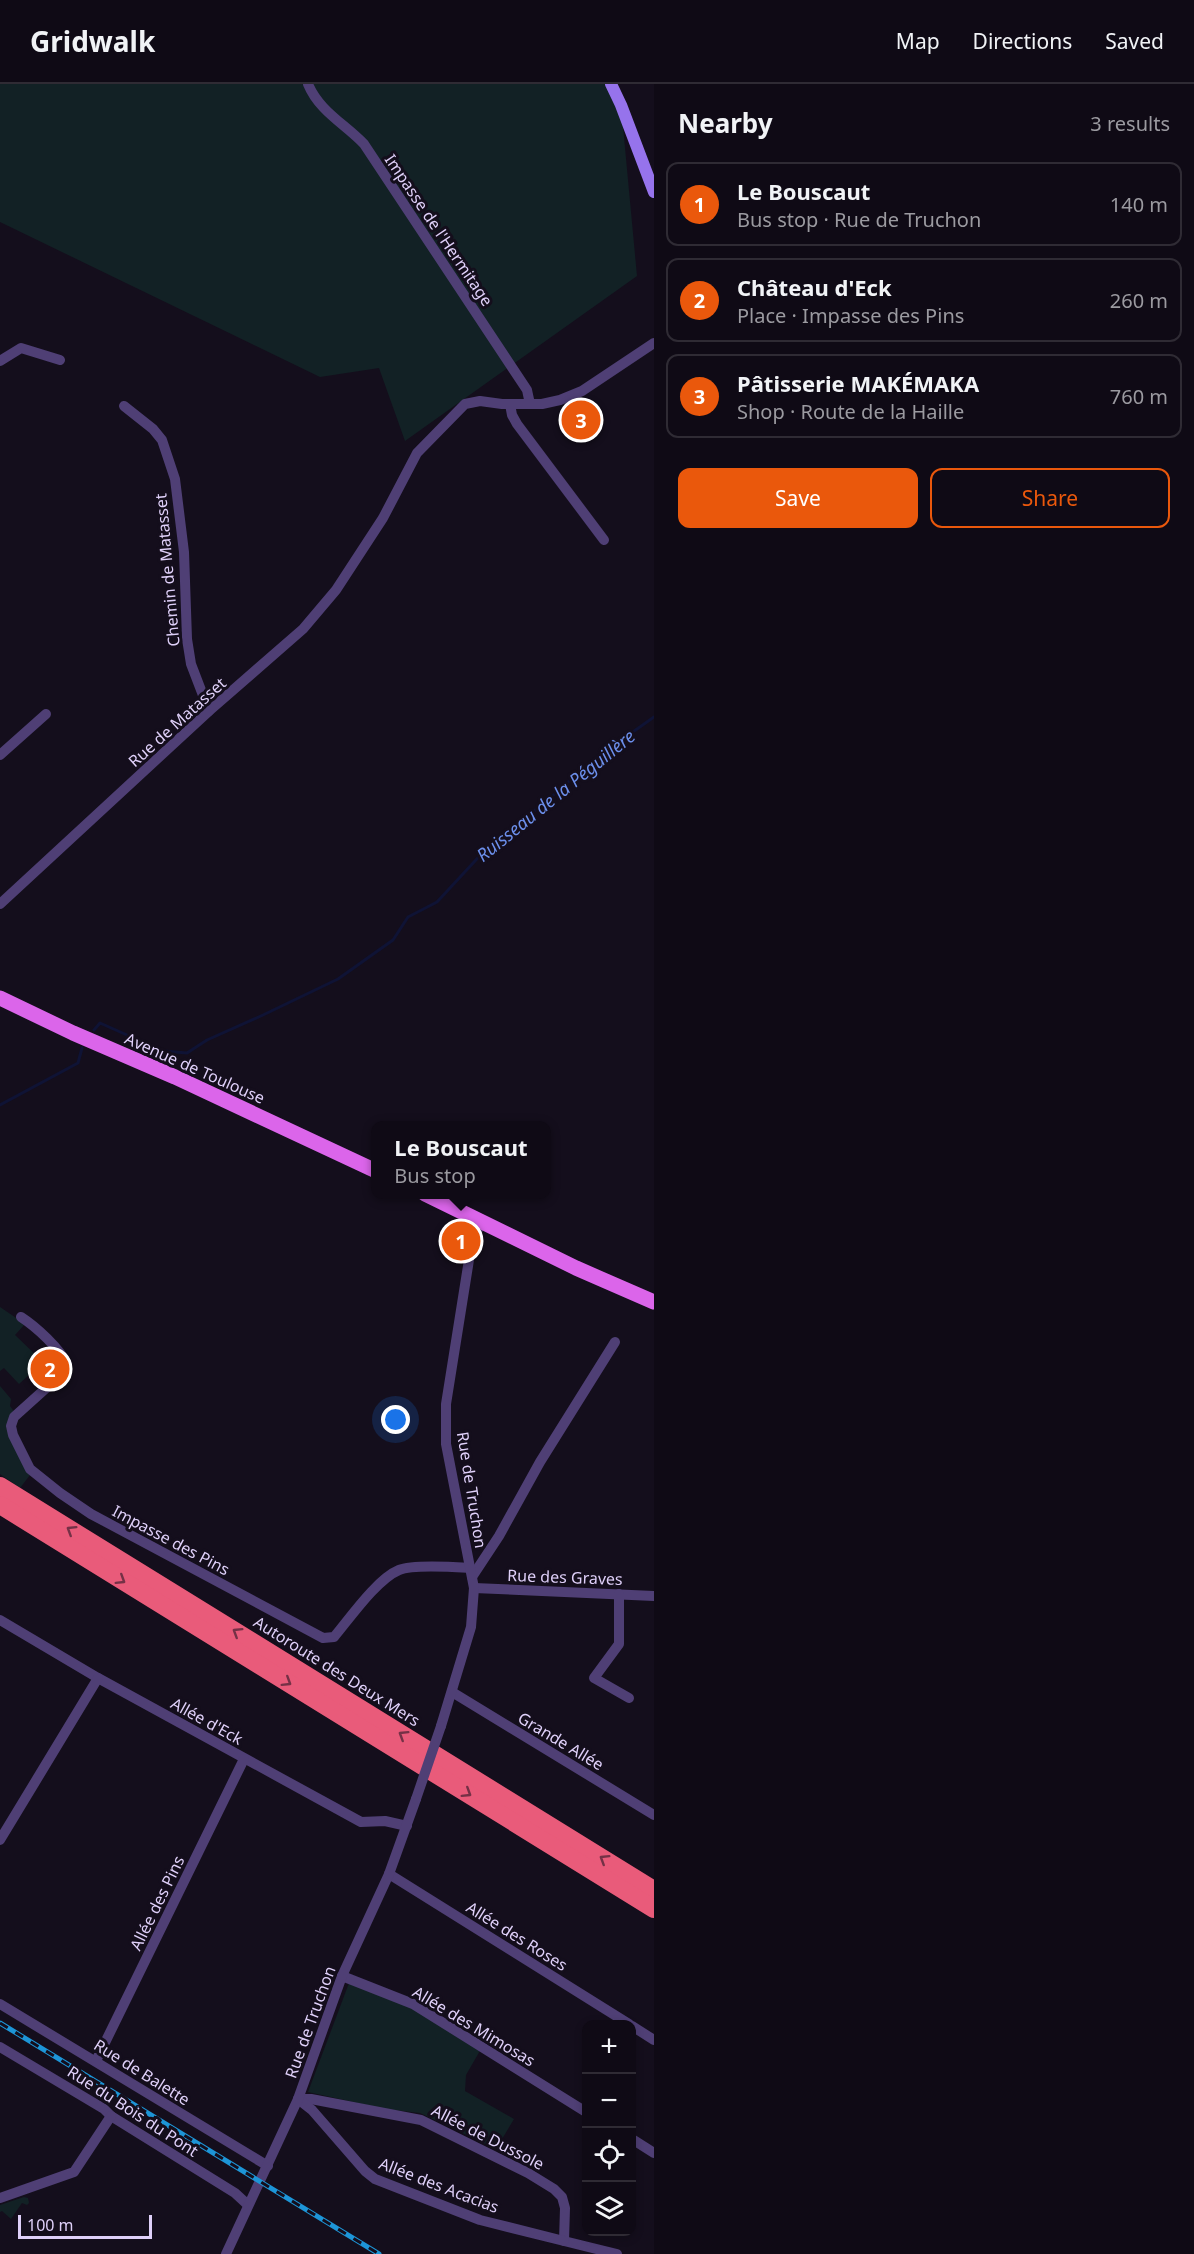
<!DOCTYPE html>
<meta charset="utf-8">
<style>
body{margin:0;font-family:"Noto Sans",sans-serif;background:#1d1822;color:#f1f3f6}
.controls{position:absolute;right:18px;bottom:18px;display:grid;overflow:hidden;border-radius:12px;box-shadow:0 3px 9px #0003}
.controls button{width:54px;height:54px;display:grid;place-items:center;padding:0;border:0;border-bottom:2px solid #2f2b34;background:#0f0a15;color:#f1f3f6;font:30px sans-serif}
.scale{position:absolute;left:18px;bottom:15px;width:134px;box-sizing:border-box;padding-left:6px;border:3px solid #dfd0f9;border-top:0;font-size:16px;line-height:21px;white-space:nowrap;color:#dfd0f9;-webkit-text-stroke:4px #140e1c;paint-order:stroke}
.you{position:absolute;left:396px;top:1336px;width:21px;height:21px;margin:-15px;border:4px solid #fff;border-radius:50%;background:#1a73e8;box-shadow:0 0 0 9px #1a73e833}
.badge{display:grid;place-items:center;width:39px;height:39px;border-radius:50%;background:#ea580c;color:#fff;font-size:20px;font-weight:700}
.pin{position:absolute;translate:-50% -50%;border:3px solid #fff;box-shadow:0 2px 6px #0006}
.popup{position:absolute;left:371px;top:1037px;width:180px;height:78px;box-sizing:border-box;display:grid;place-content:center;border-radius:12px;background:#0f0a15;filter:drop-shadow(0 2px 4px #0005);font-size:20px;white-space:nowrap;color:#9b9aa0}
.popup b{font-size:22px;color:#f1f3f6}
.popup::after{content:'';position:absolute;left:50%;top:100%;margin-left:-12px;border:12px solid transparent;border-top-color:#0f0a15}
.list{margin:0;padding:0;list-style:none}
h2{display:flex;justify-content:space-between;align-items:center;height:78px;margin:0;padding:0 24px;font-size:26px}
h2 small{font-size:20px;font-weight:400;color:#9b9aa0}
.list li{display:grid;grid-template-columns:39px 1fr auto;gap:18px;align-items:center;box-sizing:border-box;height:84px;margin:0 12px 12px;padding:0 12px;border:2px solid #2f2b34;border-radius:12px}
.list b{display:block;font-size:22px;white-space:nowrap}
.list p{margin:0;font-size:20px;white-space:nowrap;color:#9b9aa0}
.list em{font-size:20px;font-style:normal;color:#9b9aa0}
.actions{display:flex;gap:12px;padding:18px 24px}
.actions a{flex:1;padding:14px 0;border:2px solid #ea580c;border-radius:12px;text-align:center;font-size:21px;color:#ea580c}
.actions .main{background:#ea580c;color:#fff}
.icon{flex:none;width:33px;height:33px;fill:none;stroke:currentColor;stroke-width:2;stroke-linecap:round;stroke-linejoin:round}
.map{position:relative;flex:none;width:654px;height:2170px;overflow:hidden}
header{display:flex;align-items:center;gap:36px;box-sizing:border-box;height:84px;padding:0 30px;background:#0f0a15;border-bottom:2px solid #2f2b34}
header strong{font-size:28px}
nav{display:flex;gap:33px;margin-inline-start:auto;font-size:21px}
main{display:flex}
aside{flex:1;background:#0f0a15}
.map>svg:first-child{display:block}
.green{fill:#122125}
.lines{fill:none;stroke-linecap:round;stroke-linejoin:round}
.stream{stroke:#0f1335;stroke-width:3}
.street{stroke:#4f3f75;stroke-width:10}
.secondary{stroke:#9673ec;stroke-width:12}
.primary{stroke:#db65ea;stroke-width:15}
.highway{stroke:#e95b7a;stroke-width:18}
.rail-casing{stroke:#1d95d7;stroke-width:5}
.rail{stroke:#140e1c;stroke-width:3;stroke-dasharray:9;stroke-linecap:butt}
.street-bridge{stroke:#4f3f75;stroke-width:10}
.oneway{stroke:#743146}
.labels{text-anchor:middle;stroke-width:6;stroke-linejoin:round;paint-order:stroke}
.street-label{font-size:16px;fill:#dfd0f9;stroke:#140e1c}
.water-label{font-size:18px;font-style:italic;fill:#6c8feb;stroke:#140e1c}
</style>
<header>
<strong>Gridwalk</strong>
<nav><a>Map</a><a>Directions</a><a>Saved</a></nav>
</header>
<main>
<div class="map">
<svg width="654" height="2170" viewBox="0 0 654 2170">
<rect width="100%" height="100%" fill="#140e1c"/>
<g class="green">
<polygon points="0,0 611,0 621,21 637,192 405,357 379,284 320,293 0,138"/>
<polygon points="0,1223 25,1240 15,1251 43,1278 19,1300 4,1284 0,1287"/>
<polygon points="0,1302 11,1315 10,1322 15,1329 6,1343 30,1391 20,1404 0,1390"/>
<polygon points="349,1899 414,1923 481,1965 466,1991 465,2007 514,2035 496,2065 420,2029 385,2025 308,2008"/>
<polygon points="24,2113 28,2114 29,2119 27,2121 22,2119 11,2135 2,2127 0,2128 0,2121"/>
</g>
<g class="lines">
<g class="stream">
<polyline points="94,946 100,939 163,967 187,969 207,956 263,931 338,895 393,856 408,833 437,818 487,764 548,716 592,677 654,633"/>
<polyline points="0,1021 78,979 82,964"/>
</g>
<g class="street">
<path d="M308,0c11,27 37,40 56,60l163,246 3,14"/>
<polyline points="0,277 21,264 60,276"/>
<polyline points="510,320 512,331 517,340 604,456"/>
<polyline points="124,322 153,345 162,356 175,395 184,468 187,555 191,580 209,627"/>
<polyline points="0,671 46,630"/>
<polyline points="0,820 209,627 303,545 336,506 383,434 417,369 465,320 480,317 502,320 542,320 560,316 582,307 654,259"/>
<path d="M21,1233c14,9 40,32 46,48l-3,7 -50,45 -3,9 2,9 17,34 30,24 31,21 232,124 11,-1c16,-19 43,-58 65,-67 14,-6 55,-3 71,-2"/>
<polyline points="472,1493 499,1452 540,1378 615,1258"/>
<polyline points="474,1504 654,1512"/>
<polyline points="619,1510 619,1560 594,1594 629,1614"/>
<polyline points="0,1536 98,1594 361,1738 385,1737 407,1742"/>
<polyline points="452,1608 654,1731"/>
<polyline points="441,1642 471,1543 474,1504 446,1360 446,1320 472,1157 482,1137"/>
<polyline points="0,1756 98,1594"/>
<polyline points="389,1790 629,1940"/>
<polyline points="342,1892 413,1920 586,2028"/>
<polyline points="0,1920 268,2082"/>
<polyline points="632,1942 654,1956"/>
<polyline points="0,1963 104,2025 111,2032 235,2109 248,2121"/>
<polyline points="96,1977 244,1675"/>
<polyline points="298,2015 311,2015 421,2036 528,2089 554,2105 562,2113 565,2124 564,2157 617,2170"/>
<polyline points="298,2015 312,2026 365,2087 375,2095 480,2136 564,2157"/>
<polyline points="632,2055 654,2069"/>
<polyline points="0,2114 74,2088 111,2032"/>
<polyline points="226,2170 298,2015 342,1892 389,1790 416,1715"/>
</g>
<polyline class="secondary" points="611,0 621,21 654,108"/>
<g class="primary">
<polyline points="0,914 73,949 175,993 376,1087"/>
<polyline points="425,1110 576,1184 654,1218"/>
</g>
<g class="highway">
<polyline points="0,1402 654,1806"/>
<polyline points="0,1421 654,1825"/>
</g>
<defs>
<polyline id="rail" points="0,1939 379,2170"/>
</defs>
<use href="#rail" class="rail-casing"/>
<use href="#rail" class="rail"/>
<polyline class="street-bridge" points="416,1715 441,1642"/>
</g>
<defs><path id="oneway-chevron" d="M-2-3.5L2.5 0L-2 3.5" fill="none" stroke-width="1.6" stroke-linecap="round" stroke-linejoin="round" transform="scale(1.5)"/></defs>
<g class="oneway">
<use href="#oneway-chevron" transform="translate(71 1446) rotate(-148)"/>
<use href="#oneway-chevron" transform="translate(121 1496) rotate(32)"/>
<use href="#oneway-chevron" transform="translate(237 1548) rotate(-148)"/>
<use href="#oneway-chevron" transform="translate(287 1598) rotate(32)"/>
<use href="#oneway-chevron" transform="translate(403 1651) rotate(-148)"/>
<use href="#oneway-chevron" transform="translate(467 1709) rotate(32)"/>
<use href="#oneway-chevron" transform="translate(604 1775) rotate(-148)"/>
</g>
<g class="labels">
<g class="street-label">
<text transform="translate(439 146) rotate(56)" y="6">Impasse de l'Hermitage</text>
<text transform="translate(167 486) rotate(-95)" y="6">Chemin de Matasset</text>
<text transform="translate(177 638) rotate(-42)" y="6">Rue de Matasset</text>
<text transform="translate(195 984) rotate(24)" y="6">Avenue de Toulouse</text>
<text transform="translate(472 1406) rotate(81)" y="6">Rue de Truchon</text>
<text transform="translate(171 1456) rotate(28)" y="6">Impasse des Pins</text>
<text transform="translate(565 1493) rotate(2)" y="6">Rue des Graves</text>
<text transform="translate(337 1587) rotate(32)" y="6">Autoroute des Deux Mers</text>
<text transform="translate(207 1637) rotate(29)" y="6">Allée d'Eck</text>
<text transform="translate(561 1657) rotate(31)" y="6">Grande Allée</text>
<text transform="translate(157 1819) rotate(-64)" y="6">Allée des Pins</text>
<text transform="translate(517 1852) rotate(32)" y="6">Allée des Roses</text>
<text transform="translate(310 1938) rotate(-70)" y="6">Rue de Truchon</text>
<text transform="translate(474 1942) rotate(31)" y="6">Allée des Mimosas</text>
<text transform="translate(142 1988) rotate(32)" y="6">Rue de Balette</text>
<text transform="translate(133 2027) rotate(33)" y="6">Rue du Bois du Pont</text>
<text transform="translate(488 2053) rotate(27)" y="6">Allée de Dussole</text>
<text transform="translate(439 2101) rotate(21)" y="6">Allée des Acacias</text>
</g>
<g class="water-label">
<text transform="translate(556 712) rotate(-39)" y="6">Ruisseau de la Péguillère</text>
</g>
</g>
</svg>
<div class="controls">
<button>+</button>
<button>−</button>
<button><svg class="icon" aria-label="locate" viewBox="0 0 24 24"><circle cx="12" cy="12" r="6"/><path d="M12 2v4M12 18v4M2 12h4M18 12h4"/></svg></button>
<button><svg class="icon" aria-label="layers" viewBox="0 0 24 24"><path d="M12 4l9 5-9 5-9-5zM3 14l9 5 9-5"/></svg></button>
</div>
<div class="scale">100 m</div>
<div class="you"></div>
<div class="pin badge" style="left:461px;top:1157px">1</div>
<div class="popup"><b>Le Bouscaut</b>Bus stop</div>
<div class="pin badge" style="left:50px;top:1285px">2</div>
<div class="pin badge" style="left:581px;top:336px">3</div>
</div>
<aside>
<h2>Nearby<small>3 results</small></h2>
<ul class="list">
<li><span class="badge">1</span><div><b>Le Bouscaut</b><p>Bus stop · Rue de Truchon</p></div><em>140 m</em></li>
<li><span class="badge">2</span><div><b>Château d'Eck</b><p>Place · Impasse des Pins</p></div><em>260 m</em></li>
<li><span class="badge">3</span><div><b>Pâtisserie MAKÉMAKA</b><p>Shop · Route de la Haille</p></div><em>760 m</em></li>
</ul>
<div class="actions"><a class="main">Save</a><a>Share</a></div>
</aside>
</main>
